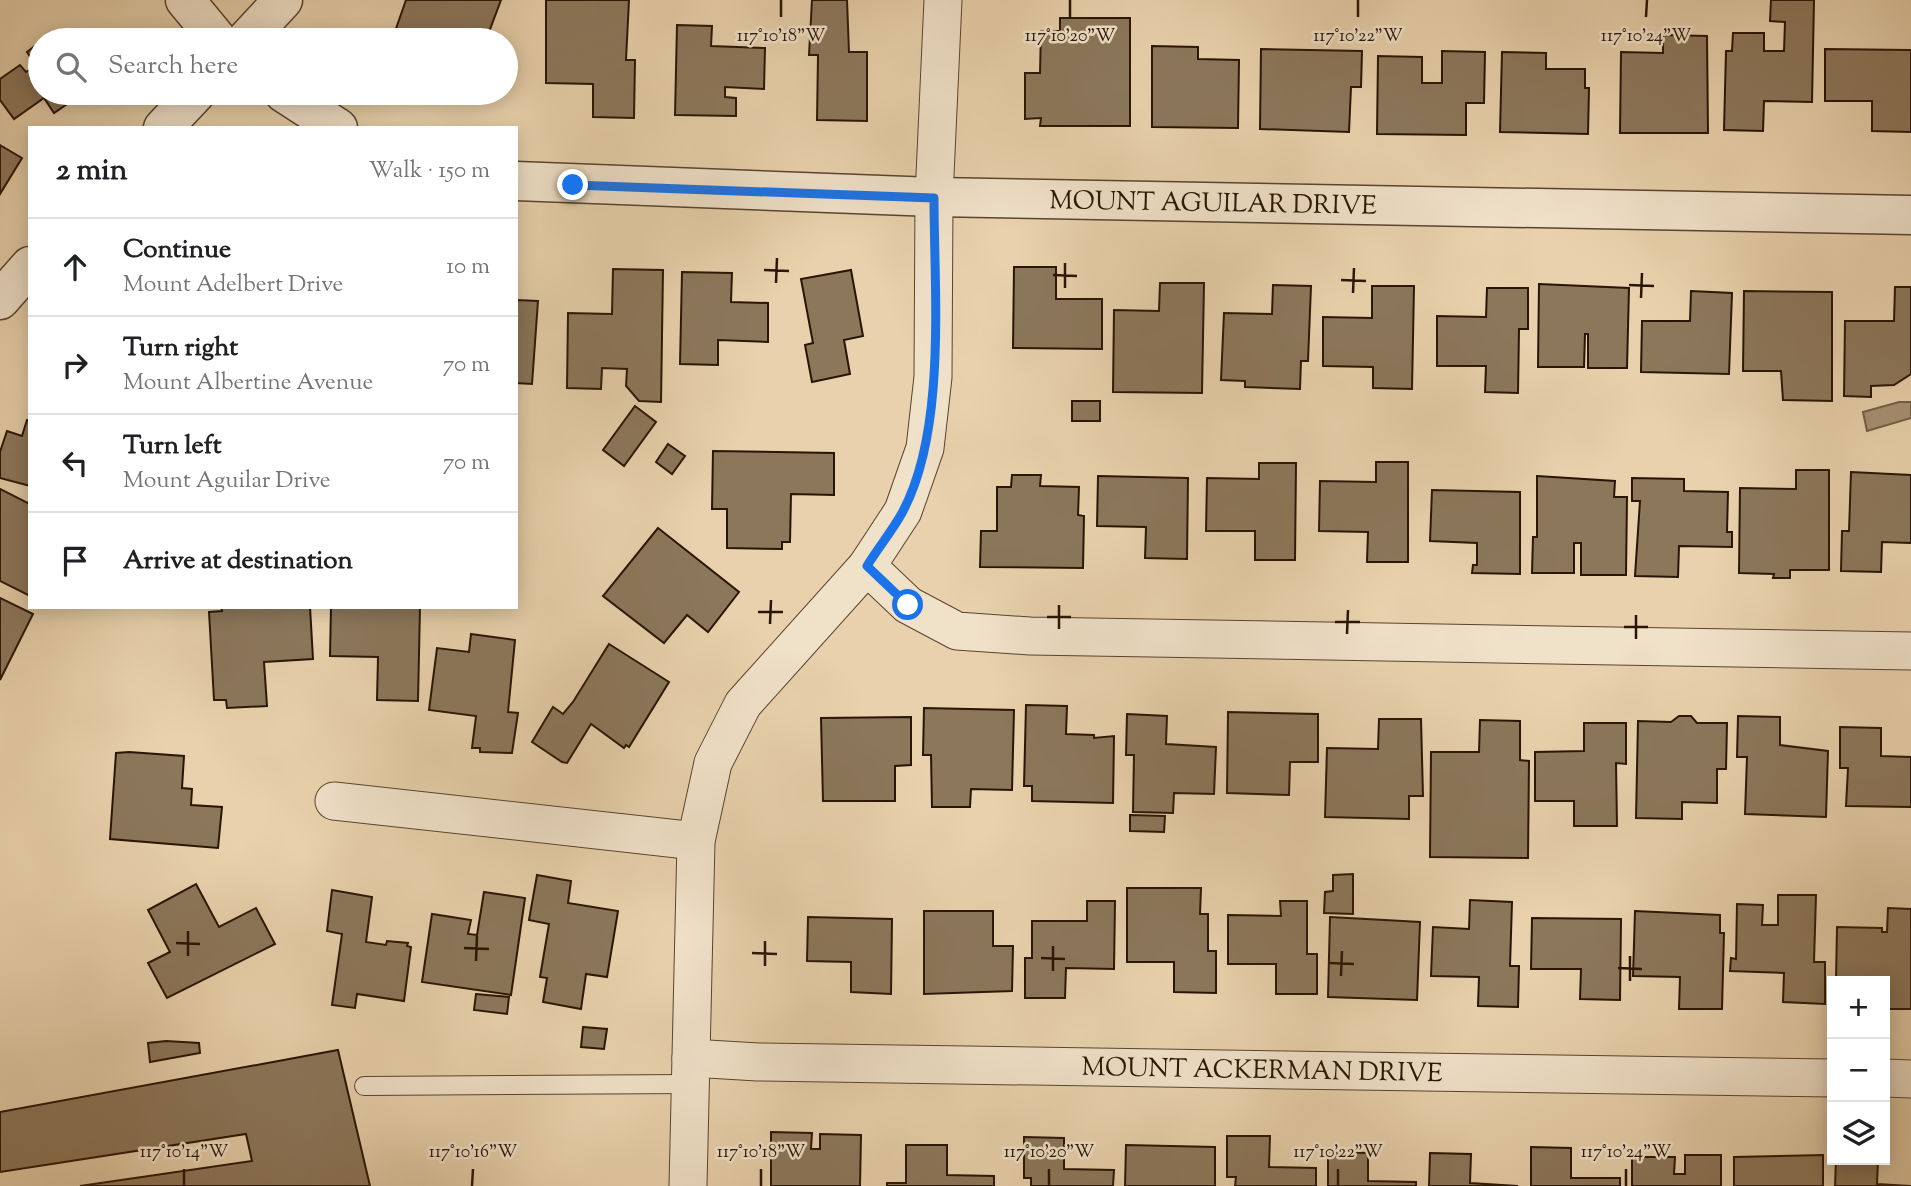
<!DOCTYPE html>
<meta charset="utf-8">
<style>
body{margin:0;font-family:"Sorts Mill Goudy",serif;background:#f6f6f6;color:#202124}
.controls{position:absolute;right:21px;bottom:21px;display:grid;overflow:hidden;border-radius:0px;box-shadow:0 4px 18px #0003}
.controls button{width:63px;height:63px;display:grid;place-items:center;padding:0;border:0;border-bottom:2px solid #e0e0e0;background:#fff;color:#202124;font:35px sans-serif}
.stop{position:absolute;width:21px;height:21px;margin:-16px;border:5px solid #1a73e8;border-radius:50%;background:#fff}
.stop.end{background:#1a73e8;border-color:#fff;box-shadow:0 2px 7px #0008}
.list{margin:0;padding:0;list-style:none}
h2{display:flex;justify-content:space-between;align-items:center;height:91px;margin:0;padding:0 28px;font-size:30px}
h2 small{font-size:23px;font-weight:400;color:#757577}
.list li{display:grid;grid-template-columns:46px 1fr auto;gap:21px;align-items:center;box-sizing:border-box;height:98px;padding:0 28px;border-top:2px solid #e0e0e0}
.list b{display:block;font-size:26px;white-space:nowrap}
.list p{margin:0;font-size:23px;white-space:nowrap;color:#757577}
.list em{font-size:23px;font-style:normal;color:#757577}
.icon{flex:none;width:38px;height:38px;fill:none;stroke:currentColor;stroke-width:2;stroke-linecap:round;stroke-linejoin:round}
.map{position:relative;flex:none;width:1911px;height:1186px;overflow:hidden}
.search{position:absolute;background:#fff;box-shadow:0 4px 18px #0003;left:28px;top:28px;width:490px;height:77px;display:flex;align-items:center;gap:18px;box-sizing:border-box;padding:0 24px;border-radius:38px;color:#757577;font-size:26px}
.panel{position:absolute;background:#fff;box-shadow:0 4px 18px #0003;left:28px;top:126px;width:490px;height:483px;border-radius:0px}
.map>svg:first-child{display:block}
.water{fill:#a79173;stroke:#755f47;stroke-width:2}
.building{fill:#8c775b;stroke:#291504;stroke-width:2}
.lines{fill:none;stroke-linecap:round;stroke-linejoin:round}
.service-casing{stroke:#59442e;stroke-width:20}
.minor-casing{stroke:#59442e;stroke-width:39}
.tertiary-casing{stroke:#59442e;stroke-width:41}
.service{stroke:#f0e1c9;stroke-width:18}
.minor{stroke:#f0e1c9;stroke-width:37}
.tertiary{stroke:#f0e1c9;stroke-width:38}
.route{stroke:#1a73e8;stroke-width:9}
.ticks{fill:none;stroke:#291504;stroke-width:2.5}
.labels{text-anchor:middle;stroke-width:5;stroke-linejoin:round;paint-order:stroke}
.street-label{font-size:26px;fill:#291504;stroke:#f0e1c9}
.ticks-label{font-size:18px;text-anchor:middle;fill:#291504;stroke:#f0e1c9;stroke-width:5;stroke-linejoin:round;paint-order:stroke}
</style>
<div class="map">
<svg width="1911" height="1186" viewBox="0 0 1911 1186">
<rect width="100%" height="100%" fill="#e8d1ac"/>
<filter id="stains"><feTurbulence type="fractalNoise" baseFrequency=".00286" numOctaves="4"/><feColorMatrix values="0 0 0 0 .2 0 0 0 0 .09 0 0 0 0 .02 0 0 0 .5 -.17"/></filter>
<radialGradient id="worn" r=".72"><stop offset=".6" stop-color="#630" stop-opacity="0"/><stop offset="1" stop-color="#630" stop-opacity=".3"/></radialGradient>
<polygon class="water" points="1899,402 1911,402 1911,418 1867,431 1863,412"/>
<g class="building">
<polygon points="406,0 501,0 486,40 460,40 437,32 434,40 392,40"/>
<polygon points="546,0 629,0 626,60 635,60 634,118 593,117 593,84 546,83"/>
<polygon points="812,0 847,0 849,52 867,52 867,121 817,120 818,55 809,55"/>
<polygon points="1771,0 1814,0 1812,102 1764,101 1763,131 1724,130 1726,51 1732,51 1733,33 1764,33 1764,51 1784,51 1785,22 1770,21"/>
<polygon points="1060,18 1130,18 1130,126 1040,126 1041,118 1025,119 1025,73 1040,73 1041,31 1060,31"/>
<polygon points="677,25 712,26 711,46 765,48 764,89 725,87 725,97 736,98 736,116 675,115"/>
<polygon points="1663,35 1707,36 1708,133 1620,133 1621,52 1663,53"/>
<polygon points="40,42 40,93 83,93 54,113 44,98 14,119 0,100 0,79 20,65 26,72 36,66 27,52"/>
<polygon points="1152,46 1198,47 1198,59 1239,60 1238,128 1152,127"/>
<polygon points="1261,49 1362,51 1361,87 1351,87 1349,132 1260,129"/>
<polygon points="1825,49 1911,50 1911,132 1872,131 1872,101 1825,101"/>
<polygon points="1442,51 1485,52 1484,103 1466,103 1466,135 1377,134 1378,56 1422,57 1422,83 1442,83"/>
<polygon points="1502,52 1546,53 1546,69 1585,69 1585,88 1589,88 1588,134 1500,132"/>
<polygon points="0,145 22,158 0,194"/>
<polygon points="1014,267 1056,267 1056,299 1102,299 1102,349 1013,348"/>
<polygon points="613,269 663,270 661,402 639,401 626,386 627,369 602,368 601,389 567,388 568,313 612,314"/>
<polygon points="851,270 863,336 844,340 850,374 812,382 805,345 813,343 801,279"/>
<polygon points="682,272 732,273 731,302 768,303 768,342 718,340 718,365 680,364"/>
<polygon points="1160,283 1204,283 1202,393 1113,392 1114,310 1159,311"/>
<polygon points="1539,284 1629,288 1627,368 1588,368 1588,334 1585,334 1584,367 1538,367"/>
<polygon points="1273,285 1311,286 1308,361 1301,361 1300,389 1245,387 1245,381 1221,380 1224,313 1272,314"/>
<polygon points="1372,286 1414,286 1412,389 1373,388 1373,367 1323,366 1323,317 1372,318"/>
<polygon points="1895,287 1911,287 1911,374 1894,385 1871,386 1871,397 1844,396 1845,321 1894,321"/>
<polygon points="1487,288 1528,288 1528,329 1519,329 1518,393 1485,392 1486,366 1437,366 1437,316 1486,317"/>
<polygon points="1691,291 1732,293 1729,374 1641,372 1642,321 1690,321"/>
<polygon points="1744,291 1832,292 1832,401 1783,400 1781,371 1743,371"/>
<polygon points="516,300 538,301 532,384 516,383"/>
<rect x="1072" y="401" width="28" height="20"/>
<polygon points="635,406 656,422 624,466 603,450"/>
<polygon points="27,420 30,421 30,486 0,478 0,452 7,431 22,436"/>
<polygon points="668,444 685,456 672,474 656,462"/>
<polygon points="713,451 834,453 834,495 791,494 790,542 782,542 782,549 727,548 727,509 712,509"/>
<polygon points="1376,462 1408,462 1408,562 1367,562 1368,532 1319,531 1320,481 1376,482"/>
<polygon points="1259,463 1296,463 1295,560 1255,560 1255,531 1206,531 1207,478 1259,479"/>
<polygon points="1796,470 1829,470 1829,570 1790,570 1790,578 1773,578 1774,574 1739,573 1740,488 1796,489"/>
<polygon points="1851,472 1911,475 1911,543 1882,542 1881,572 1841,571 1842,531 1849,531"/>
<polygon points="1012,475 1041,475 1040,486 1079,487 1078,515 1084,516 1083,568 980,567 981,531 997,531 997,487 1011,487"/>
<polygon points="1098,476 1188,478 1187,559 1145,558 1146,527 1097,526"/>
<polygon points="1537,476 1615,481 1614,497 1627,497 1626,575 1581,575 1581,543 1574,543 1574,573 1532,573 1533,537 1537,537"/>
<polygon points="1632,478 1684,479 1684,491 1728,492 1727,532 1732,532 1732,547 1679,546 1678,577 1635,576 1640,501 1632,501"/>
<polygon points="0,489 30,504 30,596 0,581"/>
<polygon points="1432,490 1520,492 1520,574 1472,573 1473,565 1477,565 1477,543 1430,541"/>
<polygon points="658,528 739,592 708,632 687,615 664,643 603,596"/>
<polygon points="0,598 33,614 0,680"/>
<polygon points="221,607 310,607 313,659 264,662 267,706 227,708 226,700 214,700 209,612 222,611"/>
<polygon points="331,607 420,607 418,701 377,700 378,657 330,656"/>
<polygon points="471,634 515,640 508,712 518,713 512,753 480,752 480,748 472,748 476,716 429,710 437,648 469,652"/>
<polygon points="609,644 669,682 629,747 626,745 624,748 591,724 567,763 562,762 532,742 553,707 563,714 573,702"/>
<polygon points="1026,705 1067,706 1066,734 1094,735 1094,738 1114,736 1113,803 1032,801 1032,786 1024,786"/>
<polygon points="924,708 1014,710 1012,790 971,789 970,807 932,807 931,755 923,755"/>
<polygon points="1228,712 1318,714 1318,762 1290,762 1289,795 1227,793"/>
<polygon points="1127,714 1167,716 1166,744 1216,747 1214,794 1174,793 1173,813 1133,812 1134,755 1126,755"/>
<polygon points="1679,716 1691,716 1697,723 1727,723 1726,769 1717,769 1717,803 1682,802 1682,819 1636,818 1638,721 1671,722"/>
<polygon points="1738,716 1780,717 1780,745 1828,751 1826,817 1745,814 1747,757 1737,757"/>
<polygon points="911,717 911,765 895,766 895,801 823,801 821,718"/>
<polygon points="1379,719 1421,719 1423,796 1409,796 1409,819 1325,817 1327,748 1378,749"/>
<polygon points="1480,720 1520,721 1520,760 1529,761 1528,858 1430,857 1431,752 1479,752"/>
<polygon points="1584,723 1626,723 1626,764 1616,763 1617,826 1574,826 1574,801 1535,801 1535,752 1584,751"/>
<polygon points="1840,727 1881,728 1881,756 1911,757 1911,807 1846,806 1848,768 1840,768"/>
<polygon points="129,752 184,756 182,788 192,789 191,805 222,807 218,848 110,839 116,753"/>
<polygon points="1130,815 1165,816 1164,832 1130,831"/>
<polygon points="1353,874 1353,914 1324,913 1325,892 1333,891 1333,875"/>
<polygon points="537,875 571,881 568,903 618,911 607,977 586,974 581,1009 543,1002 547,978 540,977 549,924 529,920"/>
<polygon points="196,884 219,927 256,908 275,944 167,998 148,963 170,952 148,910"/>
<polygon points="1127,888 1201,888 1200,914 1208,914 1208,951 1216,951 1216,993 1174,992 1174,962 1127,962"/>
<polygon points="332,890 372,897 366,942 386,945 387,941 408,943 407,946 411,947 404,1001 357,994 355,1008 332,1005 342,934 327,931"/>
<polygon points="484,892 525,898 511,995 422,982 432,914 471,920 468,934 477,935"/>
<polygon points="1778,895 1816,895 1814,962 1825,962 1825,1004 1783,1002 1784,973 1730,971 1731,958 1736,959 1737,904 1763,905 1762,925 1778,925"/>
<polygon points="1470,900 1512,902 1510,966 1519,966 1518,1007 1478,1006 1479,977 1431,976 1433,927 1469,929"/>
<polygon points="1087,901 1115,901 1114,969 1066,968 1065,998 1025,998 1025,958 1032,958 1032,921 1087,921"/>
<polygon points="1280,901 1307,901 1307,954 1317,954 1317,994 1276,994 1276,964 1228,964 1228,915 1281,916"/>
<polygon points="1888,908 1911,909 1911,1009 1885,1009 1885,981 1836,981 1837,927 1882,928 1882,932 1887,932"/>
<polygon points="924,911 993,911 993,946 1013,946 1012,991 924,994"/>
<polygon points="1635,911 1720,915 1720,933 1724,933 1722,1009 1679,1009 1680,977 1633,976"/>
<polygon points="808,917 892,919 891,994 851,992 851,962 807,961"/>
<polygon points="1330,917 1420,922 1417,1000 1328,997"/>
<polygon points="1532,918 1621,919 1620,1000 1580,999 1581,969 1531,969"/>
<polygon points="476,994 509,997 507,1014 474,1010"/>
<polygon points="583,1027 607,1029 604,1049 581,1047"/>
<polygon points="166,1041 199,1043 200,1053 150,1062 148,1043"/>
<polygon points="338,1050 370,1186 80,1186 252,1161 246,1134 0,1172 0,1112"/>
<polygon points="771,1132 812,1133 811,1149 820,1149 820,1134 861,1135 860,1186 771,1186"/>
<polygon points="1227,1136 1270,1136 1269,1167 1316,1168 1316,1186 1235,1186 1236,1177 1227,1177"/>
<polygon points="1024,1137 1064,1138 1064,1169 1114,1170 1113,1186 1031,1186 1031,1178 1024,1178"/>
<polygon points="906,1145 947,1145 947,1175 994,1176 994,1186 887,1186 887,1183 906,1183"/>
<polygon points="1126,1145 1215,1147 1215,1186 1125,1186"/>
<polygon points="1531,1147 1571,1148 1571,1178 1620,1178 1620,1186 1531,1186"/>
<polygon points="1328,1152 1368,1153 1368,1181 1416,1182 1416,1186 1328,1186"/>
<polygon points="1430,1153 1471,1154 1470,1183 1518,1186 1429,1186"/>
<polygon points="1685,1155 1721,1155 1721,1186 1632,1186 1632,1157 1675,1157 1674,1174 1685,1174"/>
<polygon points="1823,1155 1823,1186 1734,1186 1734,1157"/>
<polygon points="1836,1160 1878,1160 1877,1184 1911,1186 1835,1186"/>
</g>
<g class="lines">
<defs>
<polyline id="service" points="364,1086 690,1084"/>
<g id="minor">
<polyline points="867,566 908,605 957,631 1030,636 1911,651"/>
<polyline points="334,801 696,841"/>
<polyline points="691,1058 758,1062 1832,1078"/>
<polyline points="1885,1078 1911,1079"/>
<polyline points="688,1186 696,841 713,763 743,704 867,566 903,511 925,448 933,377 934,197 943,0"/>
</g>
<g id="tertiary">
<polyline points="185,0 218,40"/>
<polyline points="246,40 283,0"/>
<polyline points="284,93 338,128"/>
<polyline points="163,128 196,93"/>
<polyline points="516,181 934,197 1911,215"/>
<polyline points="0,300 30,266"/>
</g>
</defs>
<use href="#service" class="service-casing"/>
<use href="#minor" class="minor-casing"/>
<use href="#tertiary" class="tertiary-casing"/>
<use href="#service" class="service"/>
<use href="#minor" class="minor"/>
<use href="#tertiary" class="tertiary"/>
</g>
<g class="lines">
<path class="route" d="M573,185l361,13c0,92 13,233 -32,315 -10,18 -24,35 -35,53l41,39"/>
</g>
<path class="ticks" d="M781,17v-17M1070,17v-17M1358,17v-17M1646,17l1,-17M764,270l25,1M1053,275l24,1M1341,280l25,1M776,283l1,-25M1629,285l25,1M1065,288v-25M1353,293l1,-25M1641,298l1,-25M758,612h25M1047,617h24M1335,622h25M770,624l1,-24M1624,627h24M1059,629v-24M1347,634l1,-24M1636,639v-24M176,943l24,1M464,948l25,1M752,953l25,1M188,956v-25M1041,958l24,1M476,961l1,-25M1329,963l25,1M765,966v-25M1618,968l24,1M1053,971v-25M1341,976l1,-25M1630,981v-25M184,1186v-17M472,1186l1,-17M761,1186v-17M1049,1186v-17M1338,1186v-17M1626,1186v-17"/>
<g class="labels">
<g class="street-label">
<text transform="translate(1213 202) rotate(1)" y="9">MOUNT AGUILAR DRIVE</text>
<text transform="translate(1262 1069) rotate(1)" y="9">MOUNT ACKERMAN DRIVE</text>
</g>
</g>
<g class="ticks-label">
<text x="781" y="41">117°10'18"W</text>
<text x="1070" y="41">117°10'20"W</text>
<text x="1358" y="41">117°10'22"W</text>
<text x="1646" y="41">117°10'24"W</text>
<text x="184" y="1157">117°10'14"W</text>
<text x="473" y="1157">117°10'16"W</text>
<text x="761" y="1157">117°10'18"W</text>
<text x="1049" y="1157">117°10'20"W</text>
<text x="1338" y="1157">117°10'22"W</text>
<text x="1626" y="1157">117°10'24"W</text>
</g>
<rect width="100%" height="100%" filter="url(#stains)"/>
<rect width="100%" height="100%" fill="url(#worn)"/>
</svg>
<div class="controls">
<button>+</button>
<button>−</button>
<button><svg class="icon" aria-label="layers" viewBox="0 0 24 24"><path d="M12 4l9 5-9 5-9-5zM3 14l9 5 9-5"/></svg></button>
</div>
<div class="stop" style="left:908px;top:605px"></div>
<div class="stop end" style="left:573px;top:185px"></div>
<div class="search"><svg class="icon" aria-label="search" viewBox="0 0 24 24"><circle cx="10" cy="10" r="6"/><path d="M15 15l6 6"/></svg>Search here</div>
<section class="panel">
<h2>2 min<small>Walk · 150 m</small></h2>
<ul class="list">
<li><svg class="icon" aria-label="ahead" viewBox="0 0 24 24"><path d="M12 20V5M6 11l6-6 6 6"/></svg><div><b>Continue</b><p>Mount Adelbert Drive</p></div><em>10 m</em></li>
<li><svg class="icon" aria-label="right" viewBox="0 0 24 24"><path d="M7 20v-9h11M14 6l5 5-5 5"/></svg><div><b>Turn right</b><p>Mount Albertine Avenue</p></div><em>70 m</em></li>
<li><svg class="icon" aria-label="left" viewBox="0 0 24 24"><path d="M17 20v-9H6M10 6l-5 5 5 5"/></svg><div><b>Turn left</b><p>Mount Aguilar Drive</p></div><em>70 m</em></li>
<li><svg class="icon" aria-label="arrive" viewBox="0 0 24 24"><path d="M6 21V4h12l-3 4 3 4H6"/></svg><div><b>Arrive at destination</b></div></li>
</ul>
</section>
</div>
